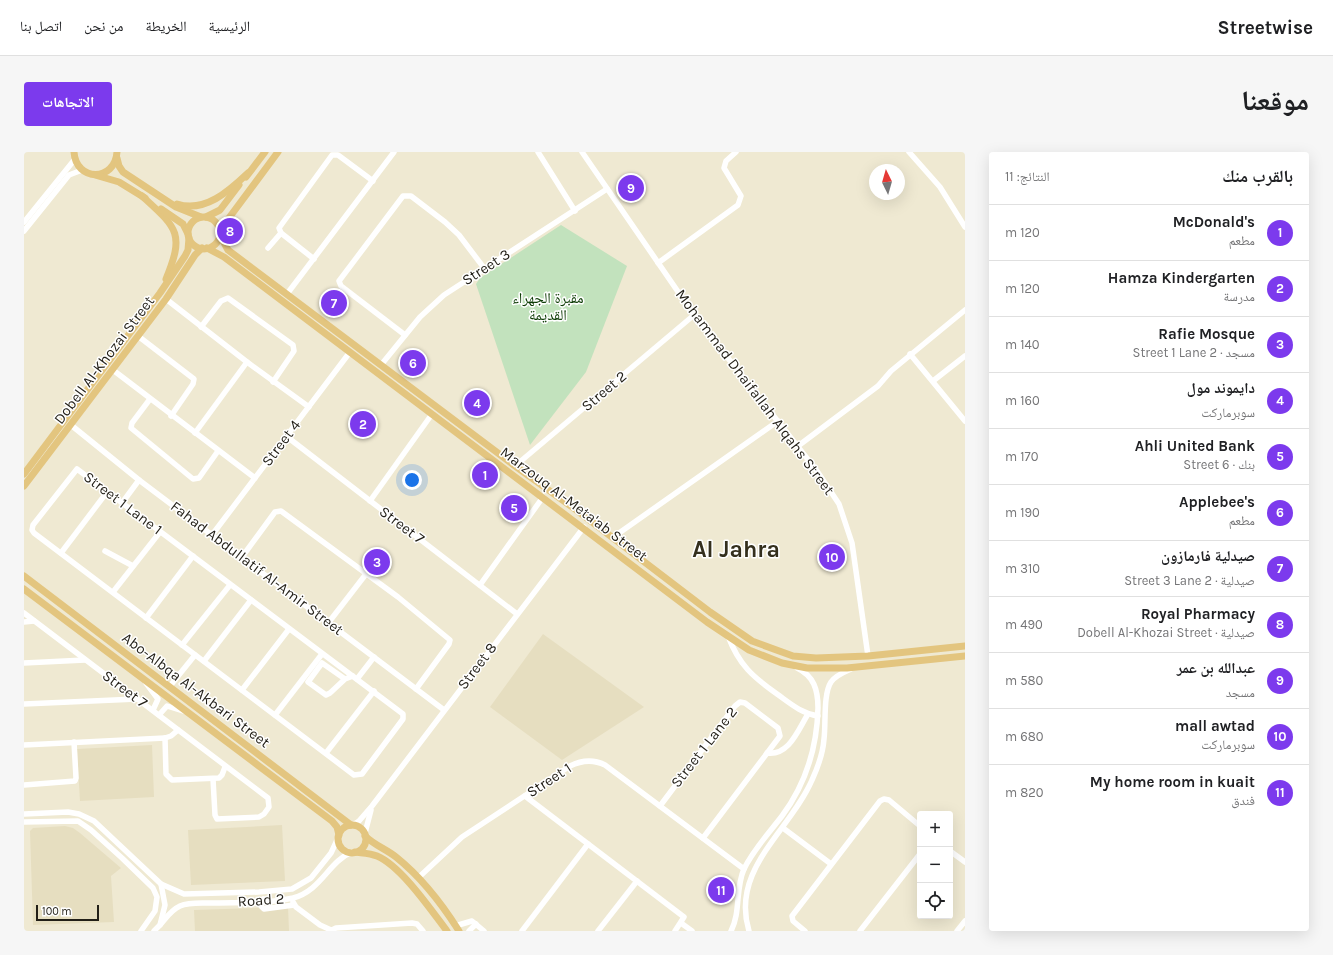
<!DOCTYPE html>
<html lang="ar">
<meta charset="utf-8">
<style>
body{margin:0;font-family:Karla,"Noto Naskh Arabic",sans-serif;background:#f6f6f6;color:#202124;direction:rtl}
.controls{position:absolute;right:12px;bottom:12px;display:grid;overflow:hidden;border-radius:4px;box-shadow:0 4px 16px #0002}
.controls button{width:36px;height:36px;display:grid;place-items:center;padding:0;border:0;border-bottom:1px solid #e0e0e0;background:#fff;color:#202124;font:20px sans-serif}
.compass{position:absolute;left:845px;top:12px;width:36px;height:36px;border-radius:50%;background:#fff;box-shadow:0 4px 16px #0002;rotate:355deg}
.scale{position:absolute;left:12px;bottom:10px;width:63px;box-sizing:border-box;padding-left:4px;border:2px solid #221f17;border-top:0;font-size:11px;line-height:14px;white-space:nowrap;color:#221f17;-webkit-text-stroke:3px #fff;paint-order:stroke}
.you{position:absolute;left:388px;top:328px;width:14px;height:14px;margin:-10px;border:3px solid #fff;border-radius:50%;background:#1a73e8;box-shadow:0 0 0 6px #1a73e833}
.badge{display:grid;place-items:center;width:26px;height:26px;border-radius:50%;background:#7c3aed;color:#fff;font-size:13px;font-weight:700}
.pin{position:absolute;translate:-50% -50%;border:2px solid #fff;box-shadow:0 1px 4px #0006}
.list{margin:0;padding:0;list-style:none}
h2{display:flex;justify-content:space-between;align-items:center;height:52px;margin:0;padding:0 16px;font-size:17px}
h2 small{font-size:13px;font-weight:400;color:#757577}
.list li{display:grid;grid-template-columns:26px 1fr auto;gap:12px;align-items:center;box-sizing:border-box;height:56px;padding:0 16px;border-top:1px solid #e0e0e0}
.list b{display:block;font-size:15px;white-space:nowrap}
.list p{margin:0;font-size:13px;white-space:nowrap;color:#757577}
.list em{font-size:13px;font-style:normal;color:#757577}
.icon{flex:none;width:22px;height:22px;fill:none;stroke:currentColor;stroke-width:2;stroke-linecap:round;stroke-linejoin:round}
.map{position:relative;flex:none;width:941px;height:779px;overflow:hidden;direction:ltr;border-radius:4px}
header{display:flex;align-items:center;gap:24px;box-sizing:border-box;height:56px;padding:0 20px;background:#fff;border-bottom:1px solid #e0e0e0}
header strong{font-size:19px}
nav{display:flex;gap:22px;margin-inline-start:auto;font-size:14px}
.intro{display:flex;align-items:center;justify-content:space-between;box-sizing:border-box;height:96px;padding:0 24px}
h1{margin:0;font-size:28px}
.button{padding:10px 18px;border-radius:4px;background:#7c3aed;color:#fff;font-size:14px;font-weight:700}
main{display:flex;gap:24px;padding:0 24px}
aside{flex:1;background:#fff;border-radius:4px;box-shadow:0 4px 16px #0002}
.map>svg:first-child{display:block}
.built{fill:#e6dec0}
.green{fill:#c2e2bd}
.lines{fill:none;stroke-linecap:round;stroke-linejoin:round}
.minor{stroke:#fff;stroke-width:5.5}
.major{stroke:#e3c57f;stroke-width:7}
.labels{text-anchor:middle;stroke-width:3;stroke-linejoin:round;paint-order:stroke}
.street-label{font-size:15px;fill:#221f17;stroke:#fff}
.park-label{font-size:15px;fill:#0d3c05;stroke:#fff}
.town-label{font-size:23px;font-weight:bold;fill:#342f1d;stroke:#fff}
</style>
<header>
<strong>Streetwise</strong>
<nav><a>الرئيسية</a><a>الخريطة</a><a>من نحن</a><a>اتصل بنا</a></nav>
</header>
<div class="intro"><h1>موقعنا</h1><a class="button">الاتجاهات</a></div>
<main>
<aside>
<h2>بالقرب منك<small>النتائج: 11</small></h2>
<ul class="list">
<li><span class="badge">1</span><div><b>McDonald's</b><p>مطعم</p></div><em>120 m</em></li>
<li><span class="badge">2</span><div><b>Hamza Kindergarten</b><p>مدرسة</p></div><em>120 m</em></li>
<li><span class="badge">3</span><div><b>Rafie Mosque</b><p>مسجد · Street 1 Lane 2</p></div><em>140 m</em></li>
<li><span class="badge">4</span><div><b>دايموند مول</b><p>سوبرماركت</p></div><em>160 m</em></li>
<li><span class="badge">5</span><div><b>Ahli United Bank</b><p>بنك · Street 6</p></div><em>170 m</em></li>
<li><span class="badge">6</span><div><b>Applebee's</b><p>مطعم</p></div><em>190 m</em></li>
<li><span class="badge">7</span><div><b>صيدلية فارمازون</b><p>صيدلية · Street 3 Lane 2</p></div><em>310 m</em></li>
<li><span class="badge">8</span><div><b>Royal Pharmacy</b><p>صيدلية · Dobell Al-Khozai Street</p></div><em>490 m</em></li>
<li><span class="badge">9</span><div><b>عبدالله بن عمر</b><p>مسجد</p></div><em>580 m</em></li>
<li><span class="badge">10</span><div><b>mall awtad</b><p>سوبرماركت</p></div><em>680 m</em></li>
<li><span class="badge">11</span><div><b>My home room in kuait</b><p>فندق</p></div><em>820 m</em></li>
</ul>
</aside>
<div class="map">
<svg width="941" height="779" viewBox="0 0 941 779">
<rect width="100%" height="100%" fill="#efe9d2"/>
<g class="built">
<polygon points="519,482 620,555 538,608 466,555"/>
<polygon points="128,593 130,645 56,649 53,597"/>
<polygon points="258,673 261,729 167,733 164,678"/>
<polygon points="41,674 49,676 56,681 97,716 87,724 90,770 9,773 6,679 9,676"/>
<polygon points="264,755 265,779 171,779 170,758"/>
</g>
<polygon class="green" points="537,73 603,114 562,220 506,293 452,132 456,126"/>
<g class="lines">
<g class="minor">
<polyline points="514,0 551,59"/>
<polyline points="558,0 670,163 793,319 815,352 828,391 844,504"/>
<polyline points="885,0 916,35 941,75"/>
<polyline points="0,70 51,7"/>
<polyline points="0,79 45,23 58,18"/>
<polyline points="244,96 257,81"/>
<polyline points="290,107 257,81 255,76 308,3 314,3 349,29"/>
<polyline points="634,111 714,53 717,44 700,16 702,9 712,0"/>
<polyline points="263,142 370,0"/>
<polyline points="142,147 223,210 285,255"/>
<polyline points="177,175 197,149 204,146 269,193 270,199 249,230"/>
<polyline points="381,183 317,134 315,129 379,44 387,44 421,70 435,83 460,116"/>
<polyline points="114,184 170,227 169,232 147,264"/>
<polyline points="886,202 941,269"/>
<polyline points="357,213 396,165 420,143 583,37"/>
<polyline points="89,218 231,326"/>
<polyline points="909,229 941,204"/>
<polyline points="126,247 108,271 107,276 169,327 175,326 194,299"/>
<polyline points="47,273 115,328 420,558"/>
<polyline points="171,281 223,210"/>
<polyline points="262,284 493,462"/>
<polyline points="774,294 854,234 867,219 941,158"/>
<polyline points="491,314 670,163"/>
<polygon points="53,317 379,562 379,567 338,622 330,623 10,381 8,378 9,373"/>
<polyline points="346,349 408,262"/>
<polyline points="98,351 115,328"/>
<polyline points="188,383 326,200"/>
<polyline points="588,386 754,269"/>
<polyline points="81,399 109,414"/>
<polyline points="37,401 83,340"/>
<polyline points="218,405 251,360 257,359 374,445 426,488 425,492 392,537"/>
<polyline points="456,433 519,345"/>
<polyline points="89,440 136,380"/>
<polyline points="0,461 244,646 245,655 240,662 235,665 193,667 191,663 189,627"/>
<polyline points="122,466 169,404"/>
<polyline points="0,470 10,469"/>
<polyline points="305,470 342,422"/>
<path d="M704,484c11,29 25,41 49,58 14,10 24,19 41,22"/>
<polyline points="158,493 206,433"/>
<polyline points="180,509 227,448"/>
<polyline points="0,511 61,508"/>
<polyline points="321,527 298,511 284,530 302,543 306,541 321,527 329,524"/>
<polyline points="333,527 350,505"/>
<polyline points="122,531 134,547 129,558"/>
<polyline points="146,534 171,503"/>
<polyline points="218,538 265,477"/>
<polyline points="0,552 113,547"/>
<polyline points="135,563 143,554 159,559"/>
<polyline points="251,563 298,502"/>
<polyline points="141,586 142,622 148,628 195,626 198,623 201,615"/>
<polyline points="0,593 141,586 147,584 154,578"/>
<polyline points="302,601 350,539"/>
<path d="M743,601c22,3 31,-23 41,-39"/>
<polyline points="0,633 51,629 52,626 50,590"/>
<polyline points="501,644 660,765 651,779"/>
<polyline points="636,654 711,554 716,550 721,551 754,576 756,584 679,686"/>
<polyline points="0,662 44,660 55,662 70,669 137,732 141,753 136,773 130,779"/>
<polyline points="0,670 54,669 67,678 98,706 129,736 133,745 131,759 117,779"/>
<polyline points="329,673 335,669 348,654 560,375"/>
<polyline points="759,676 807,712"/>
<polyline points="341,681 347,658"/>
<polyline points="926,699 941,710"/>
<path d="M394,726l44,-41 108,-71c12,-6 23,-7 35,-1l139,104"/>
<polyline points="137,732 160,742 235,740 268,737 287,726 307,701 314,686"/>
<polyline points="239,747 236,749 237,754 240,757 270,753"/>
<polyline points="269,750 272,755 296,773 307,778"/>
<polyline points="657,771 668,779"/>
<path d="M136,773c6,-7 11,-15 20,-19 9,-4 21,-3 30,-3 27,-1 57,1 83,-5 29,-8 35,-36 59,-46"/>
<polyline points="431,774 448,769 460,779"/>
<polyline points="306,779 312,776 388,771 393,772 399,779"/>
<polyline points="445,779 452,772"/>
<polyline points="498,779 564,692"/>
<polyline points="574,779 613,729"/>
<path d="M707,779c10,-19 4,-42 13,-62 9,-19 25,-36 38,-53 23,-31 35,-69 36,-108 0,-18 -4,-32 -21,-40"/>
<path d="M725,779c-19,-62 41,-100 63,-151 6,-13 11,-27 12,-41 2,-15 -1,-45 7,-57 4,-6 13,-10 20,-13"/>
<polyline points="781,779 769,769 768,764 856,649 860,647 865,648 896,674"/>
<polyline points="836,779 896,702"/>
<polyline points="933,779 941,769"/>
</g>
<g class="major">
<path d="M50,0c2,30 41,30 43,0"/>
<polyline points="93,6 95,14 99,20 152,55 177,65"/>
<polyline points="71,23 95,30 121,46"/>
<polyline points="222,25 241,0"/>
<path d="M118,44c35,32 43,37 24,83"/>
<path d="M153,52c28,9 52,-13 71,-31"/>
<polyline points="137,57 159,72 164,82"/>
<polyline points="182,65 196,58 215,33"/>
<circle cx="180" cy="81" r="16"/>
<polyline points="196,78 254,0"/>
<polyline points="196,83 204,98 491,314 551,357 686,460 728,489 769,504 792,506 844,504 941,494"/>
<polyline points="183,96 200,105 683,470 725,498 758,511 783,516 823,516 941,504"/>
<polyline points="0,322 136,141 161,104 164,98 165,86"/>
<polyline points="0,334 142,147 171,103 178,96"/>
<polyline points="0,424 327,673"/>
<polyline points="0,437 308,669 313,675 315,683"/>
<circle cx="328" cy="687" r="14"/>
<path d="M341,684c9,9 21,13 31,21 25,20 46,47 63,74"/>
<path d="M331,700c7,1 15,1 22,4 24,10 54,54 70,75"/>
</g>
</g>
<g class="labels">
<g class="street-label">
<text transform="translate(462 115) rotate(-33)" y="5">Street 3</text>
<text transform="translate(80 208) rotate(-53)" y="5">Dobell Al-Khozai Street</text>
<text transform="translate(580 239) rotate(-40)" y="5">Street 2</text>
<text transform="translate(731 240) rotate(53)" y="5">Mohammad Dhaifallah Alqahs Street</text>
<text transform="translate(257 291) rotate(-53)" y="5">Street 4</text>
<text transform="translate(99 351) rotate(37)" y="5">Street 1 Lane 1</text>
<text transform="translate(550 352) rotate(37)" y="5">Marzouq Al-Meta'ab Street</text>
<text transform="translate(378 373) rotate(37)" y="5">Street 7</text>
<text transform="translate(233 416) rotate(37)" y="5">Fahad Abdullatif Al-Amir Street</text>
<text transform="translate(453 514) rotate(-53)" y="5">Street 8</text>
<text transform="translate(101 537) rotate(37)" y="5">Street 7</text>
<text transform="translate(172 538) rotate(37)" y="5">Abo-Albqa Al-Akbari Street</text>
<text transform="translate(680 595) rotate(-52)" y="5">Street 1 Lane 2</text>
<text transform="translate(525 628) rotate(-33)" y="5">Street 1</text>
<text transform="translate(237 748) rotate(-4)" y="5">Road 2</text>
</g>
<g class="park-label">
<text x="524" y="151">مقبرة الجهراء<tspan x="524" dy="17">القديمة</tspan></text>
</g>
<g class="town-label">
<text x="712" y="405">Al Jahra</text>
</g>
</g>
</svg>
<div class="controls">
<button>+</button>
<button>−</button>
<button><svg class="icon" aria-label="locate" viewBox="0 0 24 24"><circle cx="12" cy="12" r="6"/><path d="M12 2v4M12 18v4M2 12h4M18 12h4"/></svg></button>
</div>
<svg class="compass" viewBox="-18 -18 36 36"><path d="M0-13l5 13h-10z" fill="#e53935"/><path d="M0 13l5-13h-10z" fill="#757577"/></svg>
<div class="scale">100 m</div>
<div class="you"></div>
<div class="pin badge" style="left:461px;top:323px">1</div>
<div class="pin badge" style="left:339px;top:272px">2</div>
<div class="pin badge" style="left:353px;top:410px">3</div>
<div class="pin badge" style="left:453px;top:251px">4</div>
<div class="pin badge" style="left:490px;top:356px">5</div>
<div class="pin badge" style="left:389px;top:211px">6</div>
<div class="pin badge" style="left:310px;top:151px">7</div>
<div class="pin badge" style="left:206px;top:79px">8</div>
<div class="pin badge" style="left:607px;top:36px">9</div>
<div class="pin badge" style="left:808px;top:405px">10</div>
<div class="pin badge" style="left:697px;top:738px">11</div>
</div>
</main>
